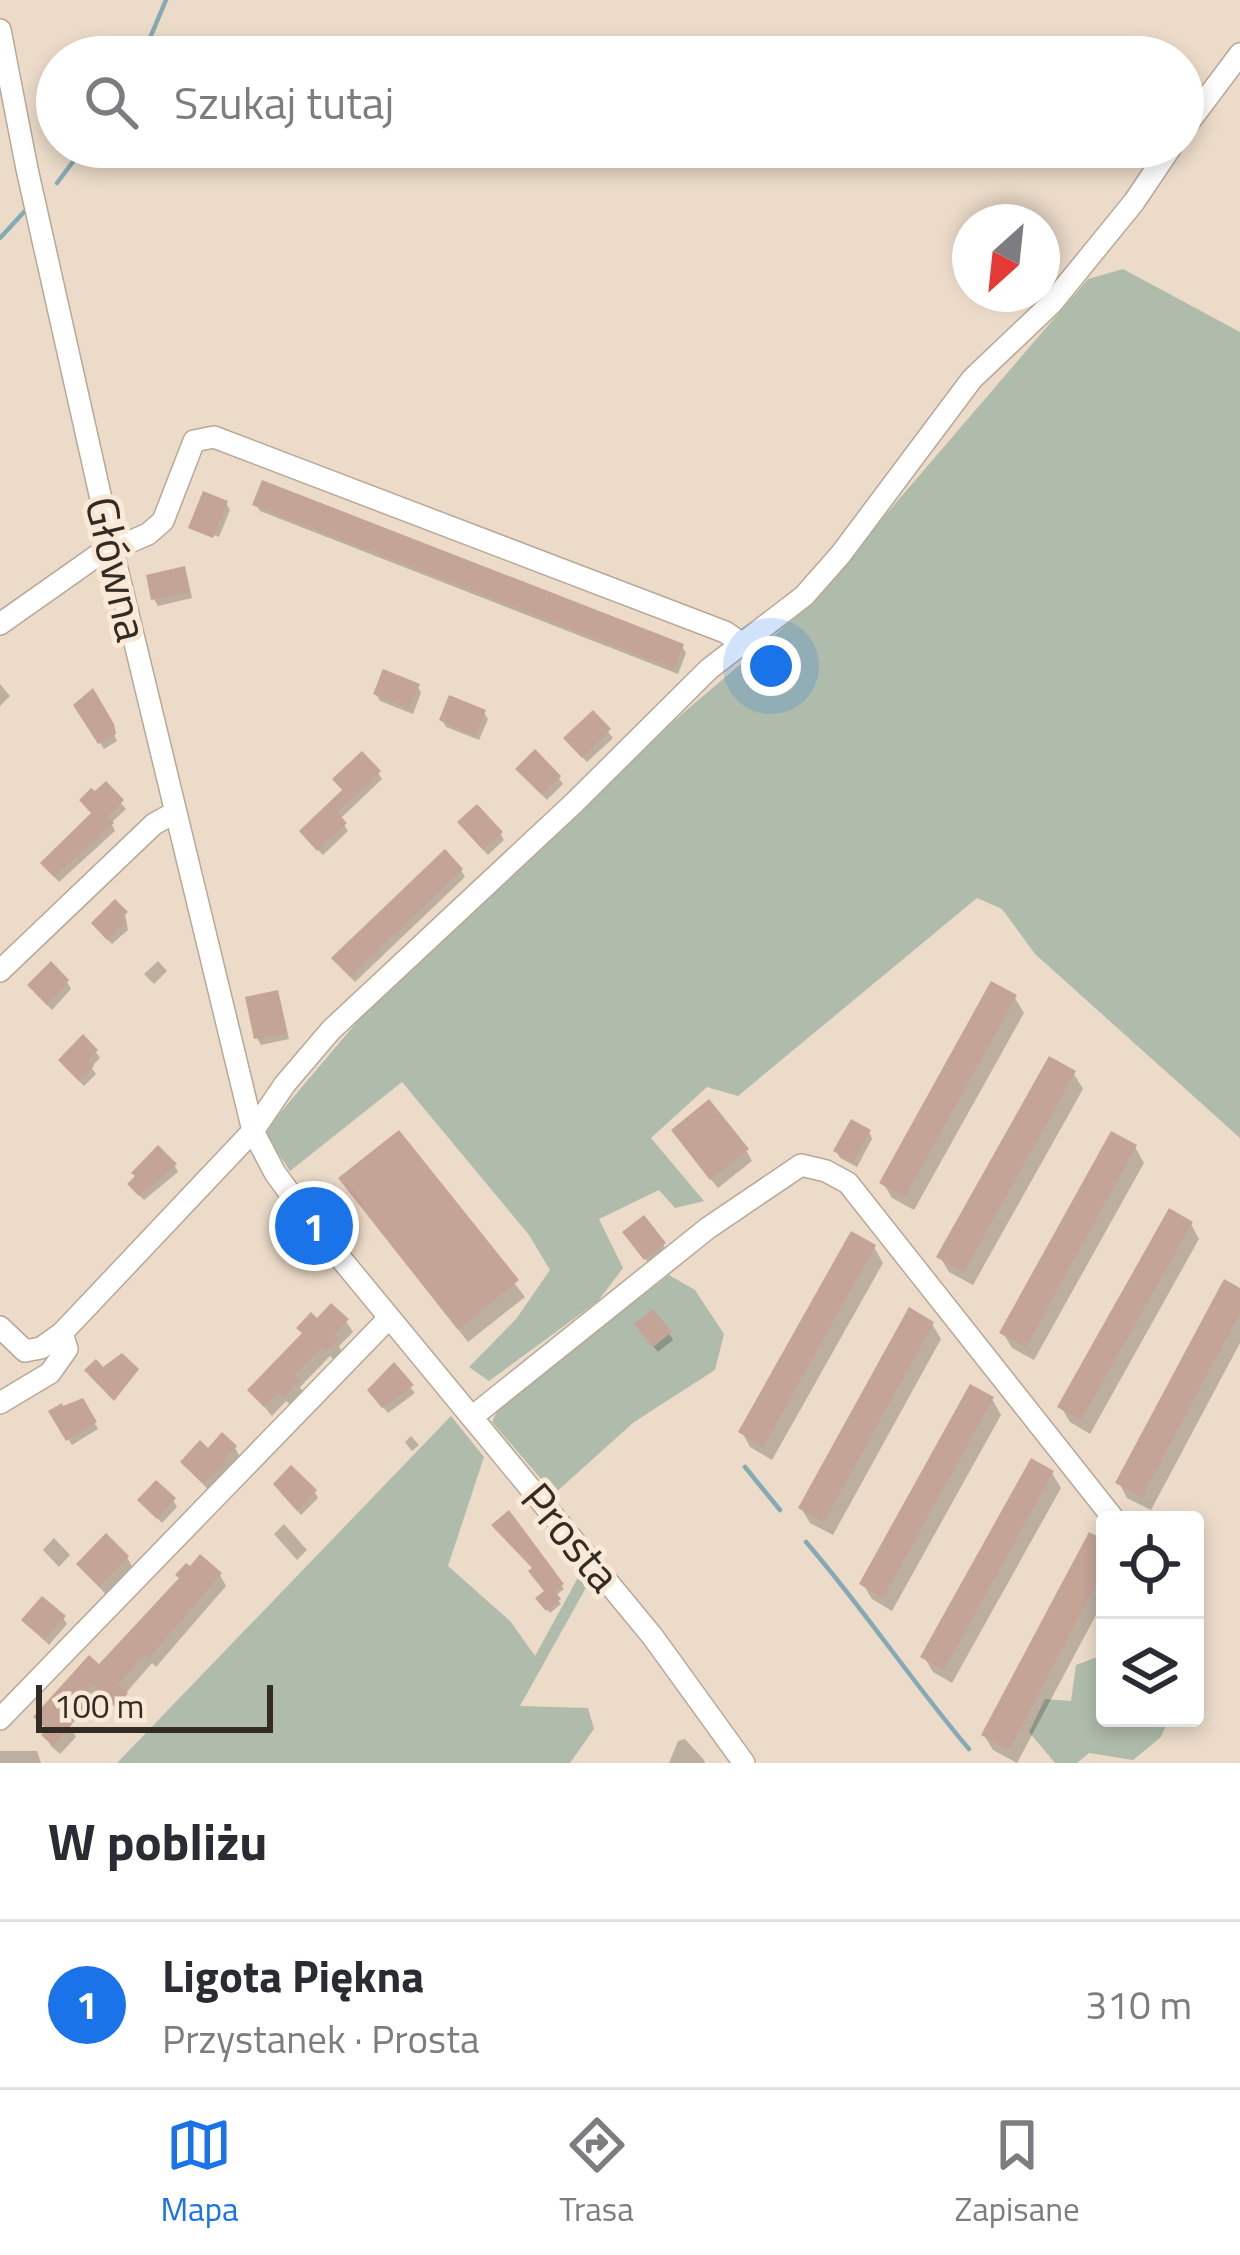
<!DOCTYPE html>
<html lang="pl">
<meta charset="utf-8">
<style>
body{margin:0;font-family:"Titillium Web",sans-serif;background:#f2f2f3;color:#2b2b33}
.controls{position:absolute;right:36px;bottom:36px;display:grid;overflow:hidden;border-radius:12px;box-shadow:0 6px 18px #0003}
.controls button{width:108px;height:108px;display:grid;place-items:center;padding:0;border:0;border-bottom:3px solid #e1e1e2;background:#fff;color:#2b2b33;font:60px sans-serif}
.compass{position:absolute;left:952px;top:204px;width:108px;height:108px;border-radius:50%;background:#fff;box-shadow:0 6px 18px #0003;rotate:207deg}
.scale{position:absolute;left:36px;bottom:30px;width:237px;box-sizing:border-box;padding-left:12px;border:6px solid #322c25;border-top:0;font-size:33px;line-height:42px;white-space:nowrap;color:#322c25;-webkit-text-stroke:9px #f9e9d6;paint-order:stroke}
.you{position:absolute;left:771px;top:666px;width:42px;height:42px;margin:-30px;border:9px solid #fff;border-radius:50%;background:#1a73e8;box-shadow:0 0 0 18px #1a73e833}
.badge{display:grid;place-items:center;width:78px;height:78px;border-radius:50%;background:#1a73e8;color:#fff;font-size:39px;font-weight:700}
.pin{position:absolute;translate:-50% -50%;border:6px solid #fff;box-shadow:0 3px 12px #0006}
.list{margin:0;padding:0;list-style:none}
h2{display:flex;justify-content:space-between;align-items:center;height:156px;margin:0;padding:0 48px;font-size:51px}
h2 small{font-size:39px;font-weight:400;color:#7c7c81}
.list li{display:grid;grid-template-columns:78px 1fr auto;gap:36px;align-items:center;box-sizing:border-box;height:168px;padding:0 48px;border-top:3px solid #e1e1e2}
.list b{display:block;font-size:45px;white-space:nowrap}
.list p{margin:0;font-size:39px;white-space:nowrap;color:#7c7c81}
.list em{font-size:39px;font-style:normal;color:#7c7c81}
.icon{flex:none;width:66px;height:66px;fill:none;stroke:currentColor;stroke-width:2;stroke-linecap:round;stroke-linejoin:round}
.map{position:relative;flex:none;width:1240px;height:1763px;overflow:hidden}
.search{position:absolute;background:#fff;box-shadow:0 6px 18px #0003;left:36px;right:36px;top:36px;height:132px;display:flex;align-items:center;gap:30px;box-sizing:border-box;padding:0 42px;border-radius:66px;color:#7c7c81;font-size:45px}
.sheet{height:324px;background:#fff}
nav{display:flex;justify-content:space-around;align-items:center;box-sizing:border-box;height:168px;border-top:3px solid #e1e1e2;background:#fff;font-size:33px;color:#7c7c81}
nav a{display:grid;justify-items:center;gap:6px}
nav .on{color:#1a73e8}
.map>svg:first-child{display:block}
.green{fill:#afbcab}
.shadow{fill:#0003}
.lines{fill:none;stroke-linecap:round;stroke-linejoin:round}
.stream{stroke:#85a9b5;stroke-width:4.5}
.building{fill:#c5a498}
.minor-casing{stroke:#b8a897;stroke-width:24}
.minor{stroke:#fff;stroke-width:21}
.labels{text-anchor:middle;stroke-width:10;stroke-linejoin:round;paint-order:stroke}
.street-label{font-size:45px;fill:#322c25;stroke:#f9e9d6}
</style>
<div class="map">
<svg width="1240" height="1763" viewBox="0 0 1240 1763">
<rect width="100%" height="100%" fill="#ecdbc9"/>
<g class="green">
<polygon points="1123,269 1240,332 1240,1138 1035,954 1002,909 977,898 738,1096 707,1087 651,1138 704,1201 675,1208 659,1190 599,1219 623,1268 598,1301 489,1381 469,1367 516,1319 550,1270 529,1235 402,1082 290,1171 264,1132 362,1016 675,720 803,611 1088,279"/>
<polygon points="669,1275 695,1290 724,1334 715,1370 634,1422 554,1494 492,1422 500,1405"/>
<polygon points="451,1416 484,1457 448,1566 511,1622 535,1656 580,1574 588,1584 520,1706 588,1708 594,1729 570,1763 117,1763"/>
<polygon points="1103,1655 1105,1718 1169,1718 1161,1737 1133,1760 1089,1753 1077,1763 1055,1763 1029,1732 1045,1699 1071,1701 1076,1665"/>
</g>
<g class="shadow">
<polygon points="226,503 230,510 219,537 192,526"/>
<polygon points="256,505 682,646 686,653 678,674 260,511"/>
<polygon points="187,576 192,598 158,606 154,599"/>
<polygon points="0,684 10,696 0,706"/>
<polygon points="418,687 421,693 413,714 380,701 376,694"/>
<polygon points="93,693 117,741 104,749 77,706"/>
<polygon points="484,713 488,719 479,740 446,727 442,720"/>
<polygon points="593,714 613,738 587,762 570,745"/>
<polygon points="378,773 382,779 340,819 348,831 323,855 306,838 345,792"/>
<polygon points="523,776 559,778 563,784 547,800"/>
<polygon points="106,785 126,809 111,823 115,831 59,882 48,870 94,815 94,796"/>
<polygon points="464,829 500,833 504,840 488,855"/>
<polygon points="461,870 465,877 355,982 339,965"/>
<polygon points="125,914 128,930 112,944 98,930"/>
<polygon points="158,961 167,971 154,984 144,974"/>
<polygon points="67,982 71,989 52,1010 34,992"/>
<polygon points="1015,998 1024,1013 914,1210 892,1198 883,1183"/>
<polygon points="280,999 289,1039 261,1045 257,1038"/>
<polygon points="96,1052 100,1058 91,1067 96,1074 84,1086 65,1067"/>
<polygon points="1074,1074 1083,1089 973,1285 949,1272 940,1257"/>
<polygon points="869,1132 872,1139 857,1167 840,1158 836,1151"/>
<polygon points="399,1134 525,1297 468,1342 342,1179"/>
<polygon points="681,1142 746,1150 752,1161 718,1188"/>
<polygon points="1135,1147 1144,1163 1034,1360 1012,1348 1003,1333"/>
<polygon points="175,1166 178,1172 144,1200 135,1191"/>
<polygon points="1191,1224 1199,1239 1090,1434 1070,1422 1061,1407"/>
<polygon points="630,1239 663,1244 667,1251 650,1265"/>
<polygon points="874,1247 883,1263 772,1460 750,1447 742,1432"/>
<polygon points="1240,1291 1240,1343 1151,1510 1127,1498 1119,1483"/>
<polygon points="346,1321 353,1332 339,1346 342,1352 334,1360 330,1356 300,1387 304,1394 292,1406 286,1401 272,1416 251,1391 317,1322"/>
<polygon points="932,1324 941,1339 833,1535 810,1523 801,1508"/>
<polygon points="641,1331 669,1333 673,1340 658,1352"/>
<polygon points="394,1366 415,1393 388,1413 374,1397"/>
<polygon points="992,1399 1001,1415 892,1611 872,1599 863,1584"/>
<polygon points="82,1402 98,1429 72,1445 52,1412"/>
<polygon points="411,1436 419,1445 412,1451 405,1442"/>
<polygon points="235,1448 241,1459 210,1492 184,1462 208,1452"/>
<polygon points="1052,1473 1061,1488 952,1683 933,1672 924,1657"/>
<polygon points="315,1492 318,1498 301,1515 281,1493"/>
<polygon points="173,1500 177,1507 162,1523 140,1501"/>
<polygon points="509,1514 564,1589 555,1596 561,1604 550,1613 539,1598 547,1592"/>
<polygon points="284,1524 307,1550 297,1560 274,1534"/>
<polygon points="54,1538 70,1555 59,1567 43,1550"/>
<polygon points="1105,1544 1105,1598 1017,1763 993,1750 984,1735"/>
<polygon points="127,1557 133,1568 107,1596 79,1564"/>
<polygon points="220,1575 226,1586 156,1667 152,1663 125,1694 132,1706 124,1715 100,1694 70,1726 76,1737 60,1754 51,1746 45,1736 48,1732 37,1718 99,1668 181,1580"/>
<polygon points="63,1618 67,1624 49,1645 24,1620"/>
<polygon points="685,1739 704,1760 705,1763 669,1763 678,1741"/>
<polygon points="0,1751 37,1751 41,1763 0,1763"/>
</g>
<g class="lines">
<g class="stream">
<polyline points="142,57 166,0"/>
<polyline points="57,183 84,147"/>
<polyline points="0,238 24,212"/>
<polyline points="745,1467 780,1510"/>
<path d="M806,1542c58,67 106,140 163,207"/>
</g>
</g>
<g class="building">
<polygon points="262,480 684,644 674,669 252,505"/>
<polygon points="203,491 228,501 213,538 188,528"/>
<polygon points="185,566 190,592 151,600 146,575"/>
<polygon points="383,669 420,684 409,709 373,694"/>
<polygon points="93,688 114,724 116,734 98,744 73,705"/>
<polygon points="449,695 486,710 475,736 439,720"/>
<polygon points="593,710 611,729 582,758 563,738"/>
<polygon points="535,749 561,776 542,795 515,769"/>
<polygon points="362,751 381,771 337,812 347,823 317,851 299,831 342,790 332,779"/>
<polygon points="106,781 124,800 108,816 114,823 54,877 40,863 91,813 79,800 91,788 95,791"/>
<polygon points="477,804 503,832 483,850 457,822"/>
<polygon points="445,849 463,869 350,977 331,958"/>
<polygon points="115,899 128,912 122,917 126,922 107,940 91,923"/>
<polygon points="51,961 69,980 47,1005 27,985"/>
<polygon points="991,981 1017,995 905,1197 879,1183"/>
<polygon points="278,990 287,1033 254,1039 245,997"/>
<polygon points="83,1034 98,1050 88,1060 94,1066 79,1081 58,1060"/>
<polygon points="1049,1056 1076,1071 964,1272 936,1257"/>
<polygon points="709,1099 749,1149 710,1180 671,1130"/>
<polygon points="851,1119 871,1130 853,1162 833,1151"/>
<polygon points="399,1130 519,1280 458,1330 338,1178"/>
<polygon points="1111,1131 1137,1145 1026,1347 999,1333"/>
<polygon points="158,1145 177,1164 139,1196 127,1184 135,1176 131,1173"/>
<polygon points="1169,1208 1193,1222 1081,1420 1057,1407"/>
<polygon points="644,1215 666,1243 644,1260 622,1232"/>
<polygon points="851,1231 876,1245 763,1447 738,1432"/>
<polygon points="1224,1279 1240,1288 1240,1313 1142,1497 1115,1483"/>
<polygon points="331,1303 349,1319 334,1335 339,1339 327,1351 322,1347 294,1376 300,1381 284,1397 279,1392 264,1407 247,1390 302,1333 296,1328 311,1312 317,1318"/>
<polygon points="909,1307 934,1322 824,1522 798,1508"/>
<polygon points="653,1309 672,1332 653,1347 634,1324"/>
<polygon points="122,1353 139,1369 114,1401 84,1370 96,1359 103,1367"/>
<polygon points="394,1362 414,1385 382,1408 367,1390"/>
<polygon points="970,1384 994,1397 883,1598 859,1584"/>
<polygon points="83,1398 97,1422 66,1441 48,1411 62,1403 63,1406"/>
<polygon points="222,1432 237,1446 223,1461 226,1465 202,1483 180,1462 200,1440 208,1448"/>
<polygon points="1031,1458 1054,1471 944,1670 920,1657"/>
<polygon points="291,1465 317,1490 297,1511 273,1484"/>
<polygon points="156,1480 176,1498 157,1519 137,1500"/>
<polygon points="509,1510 564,1584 555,1591 561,1599 546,1611 535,1598 544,1591 528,1571 532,1568 491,1525"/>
<polygon points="1089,1532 1105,1540 1105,1568 1009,1750 981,1735"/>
<polygon points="106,1533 129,1556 99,1587 76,1564"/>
<polygon points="200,1554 222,1573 149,1658 145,1655 118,1684 128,1693 117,1707 93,1685 64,1716 72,1724 53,1746 41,1735 47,1729 33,1717 89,1655 99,1664 179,1578 175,1575 186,1563 190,1566"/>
<polygon points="42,1596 66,1616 44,1640 21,1620"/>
</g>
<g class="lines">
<defs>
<g id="minor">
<polyline points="0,30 27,169 112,548 253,1131 275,1173 314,1226 653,1637 744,1763"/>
<polyline points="1183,130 1240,54"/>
<polyline points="0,624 95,557 148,534 163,521 194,441 214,437 725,632 743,644"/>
<polyline points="0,971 154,824 174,813"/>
<polyline points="0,1327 25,1351 41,1348 62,1333"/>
<polyline points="0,1403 50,1373 67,1349 62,1333 253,1131 285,1084 331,1030 574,803 709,669 804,596 841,554 972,379 1051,304 1134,202 1171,147"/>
<polyline points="472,1417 708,1228 801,1165 826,1171 848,1183 1113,1518"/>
<polyline points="0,1719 389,1318"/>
</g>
</defs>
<use href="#minor" class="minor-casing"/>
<use href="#minor" class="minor"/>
</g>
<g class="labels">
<g class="street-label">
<text transform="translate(117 569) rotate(77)" y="16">Główna</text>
<text transform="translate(571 1537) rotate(50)" y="16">Prosta</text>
</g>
</g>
</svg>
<div class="controls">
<button><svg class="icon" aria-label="locate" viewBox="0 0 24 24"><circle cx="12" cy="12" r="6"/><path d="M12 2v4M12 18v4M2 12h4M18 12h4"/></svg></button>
<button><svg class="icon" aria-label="layers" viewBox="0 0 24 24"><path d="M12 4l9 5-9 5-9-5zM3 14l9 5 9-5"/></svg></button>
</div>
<svg class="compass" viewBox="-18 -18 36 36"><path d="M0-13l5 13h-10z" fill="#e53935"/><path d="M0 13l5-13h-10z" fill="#7c7c81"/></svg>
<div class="scale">100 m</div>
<div class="you"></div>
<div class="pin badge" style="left:314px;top:1226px">1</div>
<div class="search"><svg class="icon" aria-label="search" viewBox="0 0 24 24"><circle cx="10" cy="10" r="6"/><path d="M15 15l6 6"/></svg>Szukaj tutaj</div>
</div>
<section class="sheet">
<h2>W pobliżu<small></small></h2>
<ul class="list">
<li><span class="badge">1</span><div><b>Ligota Piękna</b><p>Przystanek · Prosta</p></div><em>310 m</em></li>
</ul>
</section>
<nav>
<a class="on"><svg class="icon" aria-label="map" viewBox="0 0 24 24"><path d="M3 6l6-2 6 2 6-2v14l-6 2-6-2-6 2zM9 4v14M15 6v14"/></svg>Mapa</a>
<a><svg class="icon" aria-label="directions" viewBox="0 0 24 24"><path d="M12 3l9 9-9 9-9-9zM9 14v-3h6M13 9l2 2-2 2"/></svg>Trasa</a>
<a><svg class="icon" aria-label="saved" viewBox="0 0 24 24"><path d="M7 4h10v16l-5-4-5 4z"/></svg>Zapisane</a>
</nav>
